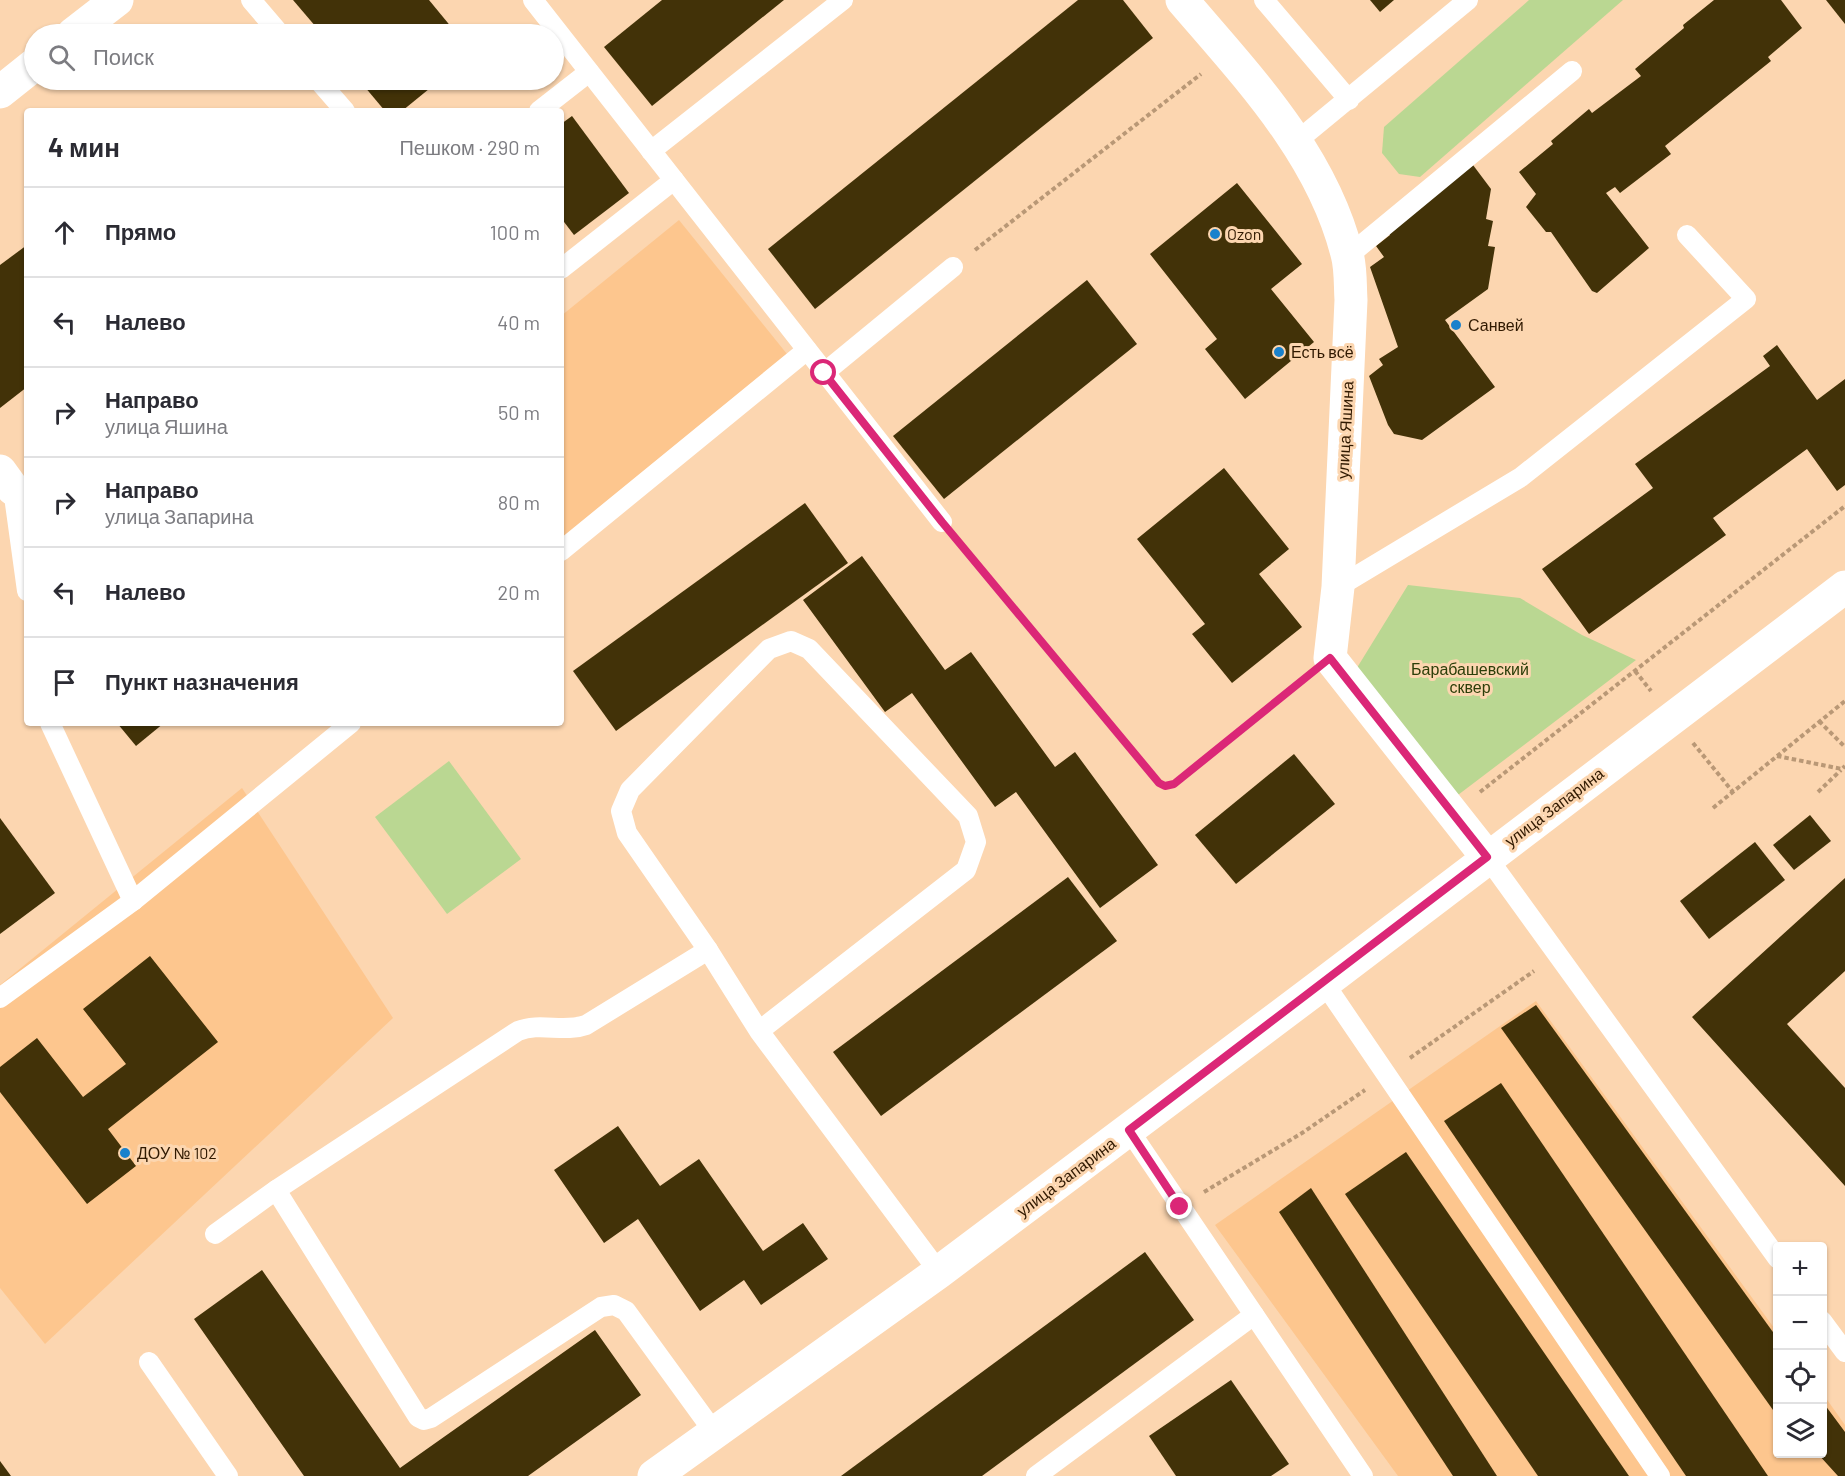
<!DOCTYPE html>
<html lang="ru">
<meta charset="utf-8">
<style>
body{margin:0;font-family:Barlow,sans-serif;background:#f7f7f7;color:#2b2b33}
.controls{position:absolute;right:18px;bottom:18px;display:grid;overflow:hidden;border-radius:6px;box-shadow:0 2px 4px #0004}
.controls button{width:54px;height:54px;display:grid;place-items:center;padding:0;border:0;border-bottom:2px solid #e1e1e2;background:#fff;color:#2b2b33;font:30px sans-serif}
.stop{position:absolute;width:18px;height:18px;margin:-14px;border:4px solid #db2777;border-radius:50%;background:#fff}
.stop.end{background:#db2777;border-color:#fff;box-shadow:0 2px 6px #0008}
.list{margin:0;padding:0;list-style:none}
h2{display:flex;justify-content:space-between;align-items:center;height:78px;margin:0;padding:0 24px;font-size:26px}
h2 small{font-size:20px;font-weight:400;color:#7c7c81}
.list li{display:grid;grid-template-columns:39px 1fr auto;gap:18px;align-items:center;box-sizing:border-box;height:90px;padding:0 24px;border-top:2px solid #e1e1e2}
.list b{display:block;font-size:22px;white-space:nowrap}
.list p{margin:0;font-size:20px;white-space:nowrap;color:#7c7c81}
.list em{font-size:20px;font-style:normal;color:#7c7c81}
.icon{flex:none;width:33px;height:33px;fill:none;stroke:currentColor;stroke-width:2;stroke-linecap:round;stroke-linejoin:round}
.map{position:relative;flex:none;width:1845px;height:1476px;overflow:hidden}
.search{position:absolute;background:#fff;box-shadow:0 2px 4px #0004;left:24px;top:24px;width:540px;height:66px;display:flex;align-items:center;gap:15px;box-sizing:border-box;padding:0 21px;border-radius:33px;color:#7c7c81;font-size:22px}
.panel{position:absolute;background:#fff;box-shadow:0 2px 4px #0004;left:24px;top:108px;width:540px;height:618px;border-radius:6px}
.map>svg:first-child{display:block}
.built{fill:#fdc68e}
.green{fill:#bad792}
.building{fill:#423208}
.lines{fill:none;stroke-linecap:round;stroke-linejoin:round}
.path{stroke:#b99876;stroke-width:4;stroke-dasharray:4.5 3;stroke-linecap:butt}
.lane{stroke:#fff;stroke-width:20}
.street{stroke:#fff;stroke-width:33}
.secondary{stroke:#fff;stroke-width:33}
.route{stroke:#db2777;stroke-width:8}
.poi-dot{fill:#1981cc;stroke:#fcd6b0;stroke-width:2}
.labels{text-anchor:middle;stroke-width:6;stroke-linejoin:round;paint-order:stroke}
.poi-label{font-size:16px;fill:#301900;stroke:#fcd6b0;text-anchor:start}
.street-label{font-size:16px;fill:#301900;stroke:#fcd6b0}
.park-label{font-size:16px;fill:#2c3e09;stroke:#fcd6b0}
</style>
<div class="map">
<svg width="1845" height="1476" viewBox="0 0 1845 1476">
<rect width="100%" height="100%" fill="#fcd6b0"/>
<g class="built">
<polygon points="679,220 787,354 561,538 561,316"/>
<polygon points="242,788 393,1018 45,1344 0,1288 0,985"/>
<polygon points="1536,1001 1777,1332 1778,1454 1822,1454 1823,1394 1845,1425 1845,1476 1398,1476 1215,1225"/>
</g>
<g class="green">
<polygon points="1529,0 1623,0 1420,177 1399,174 1382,153 1384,127"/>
<polygon points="1408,585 1520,598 1582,635 1636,660 1454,798 1355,671"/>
<polygon points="449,761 521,859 447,914 375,817"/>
</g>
<g class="building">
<polygon points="293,0 429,0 457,34 322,34"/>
<polygon points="662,0 784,0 652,106 604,47"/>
<polygon points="1078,0 1123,0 1153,38 815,309 768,249"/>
<polygon points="1370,0 1394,0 1380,12"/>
<polygon points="1714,0 1781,0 1802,28 1768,57 1771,61 1665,146 1671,154 1620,193 1615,187 1606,193 1649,248 1597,293 1592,291 1551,232 1546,232 1526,207 1536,194 1519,172 1553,144 1551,141 1589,109 1592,113 1641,76 1635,69 1684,28 1683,25"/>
<polygon points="1826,0 1845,0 1845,24"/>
<polygon points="359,80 440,80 402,111 385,111"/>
<polygon points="572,116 629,193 574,235 561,218 561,124"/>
<polygon points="1473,165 1491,189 1486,219 1493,221 1488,246 1495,247 1488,289 1445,320 1495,387 1422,440 1394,434 1388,425 1369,376 1383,365 1379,359 1398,347 1370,267 1384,257 1376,246 1390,235 1386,230"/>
<polygon points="1237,183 1302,264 1271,289 1314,342 1245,399 1205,349 1217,339 1150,254"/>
<polygon points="27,245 27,387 0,408 0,265"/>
<polygon points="1087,280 1137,344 944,499 893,436"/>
<polygon points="1777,345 1817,400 1845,379 1845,485 1837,491 1807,449 1713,518 1726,535 1589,634 1542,569 1653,488 1635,464 1770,366 1763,356"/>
<polygon points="1224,468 1289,549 1259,574 1302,627 1232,683 1192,634 1205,624 1137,539"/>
<polygon points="805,503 848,563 616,731 573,671"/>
<polygon points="862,556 945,670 971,652 1055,767 1075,752 1158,865 1100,908 1016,792 995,807 912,693 885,712 803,600"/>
<polygon points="117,723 164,723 136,746"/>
<polygon points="1294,754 1335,804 1236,884 1195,835"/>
<polygon points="1810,815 1831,841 1794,870 1773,845"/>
<polygon points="0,818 55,893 0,934"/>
<polygon points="1755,842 1785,880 1709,939 1680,901"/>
<polygon points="1068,877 1117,941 881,1116 833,1052"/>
<polygon points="1845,878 1845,971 1787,1024 1845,1088 1845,1186 1692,1017"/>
<polygon points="150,956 218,1042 108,1129 136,1166 87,1204 0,1092 0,1067 37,1038 83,1097 126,1064 83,1009"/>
<polygon points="1536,1005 1778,1339 1778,1417 1501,1028"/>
<polygon points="1501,1083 1768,1476 1686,1476 1444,1121"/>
<polygon points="618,1126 660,1186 699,1159 763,1251 803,1223 828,1259 761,1305 744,1280 700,1311 638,1219 604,1243 554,1170"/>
<polygon points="1406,1152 1629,1476 1538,1476 1345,1194"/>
<polygon points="1311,1188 1497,1476 1453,1476 1279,1212"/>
<polygon points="1145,1252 1194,1320 982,1476 841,1476"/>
<polygon points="262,1270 400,1468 595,1330 641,1395 528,1476 304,1476 194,1319"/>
<polygon points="1231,1380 1289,1464 1271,1476 1176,1476 1149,1436"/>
<polygon points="1822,1401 1845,1432 1845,1476 1838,1476 1818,1454 1822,1454"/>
<polygon points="0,1461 11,1476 0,1476"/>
</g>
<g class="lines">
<g class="path">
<polyline points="975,250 1201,74"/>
<polyline points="960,543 1159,783 1165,786 1174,784 1303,680"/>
<polyline points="1635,671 1651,691"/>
<polyline points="1819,721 1845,747"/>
<polyline points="1693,743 1733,792"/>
<polyline points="1777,756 1842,769 1845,766"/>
<polyline points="1480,792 1845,506"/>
<polyline points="1818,792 1841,770"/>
<polyline points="1713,808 1845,701"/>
<polyline points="1410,1058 1534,971"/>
<polyline points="1204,1192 1302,1133 1365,1090"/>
</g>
<g class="lane">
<polyline points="251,0 280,34"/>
<polyline points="533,0 942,522"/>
<polyline points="1264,0 1349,100"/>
<polyline points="318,80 345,111"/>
<polyline points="539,111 589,72"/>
<polyline points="1297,141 1468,0"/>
<polyline points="651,151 843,0"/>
<polyline points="1348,256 1572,71"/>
<polyline points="561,269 674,180"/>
<polyline points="824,373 953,267"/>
<polyline points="13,489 27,591"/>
<polyline points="561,551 807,350"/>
<polyline points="1338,587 1521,477 1746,299 1687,235"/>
<polyline points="50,723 133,901"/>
<polyline points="1487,857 1778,1259"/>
<path d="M708,950l-122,75c-22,8 -46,-3 -68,6l-242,159 142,227 6,3 7,-2 170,-111 13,-2 12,6 88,121"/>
<polyline points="1324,983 1660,1476"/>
<polyline points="0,998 133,901 351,723"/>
<polyline points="759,1031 966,870 976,842 968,816 809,649 791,641 769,649 630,790 621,811 627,833 708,950 759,1031 939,1272"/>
<polyline points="1129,1130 1363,1476"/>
<polyline points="215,1234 276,1190"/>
<polyline points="1822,1321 1845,1352"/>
<polyline points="149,1362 228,1476"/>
<polyline points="1036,1476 1254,1315"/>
</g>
<g class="street">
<path d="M1182,0c65,76 140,154 165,254 4,14 3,31 4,46l-13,287 -8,71 157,199"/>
<polyline points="0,471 13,489"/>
</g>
<g class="secondary">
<polyline points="73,34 117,0"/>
<polyline points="0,92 34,65"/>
<polyline points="654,1476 939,1272 1324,983 1845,587"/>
</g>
</g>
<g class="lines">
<polyline class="route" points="824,373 942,522 1159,783 1165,786 1174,784 1330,658 1487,857 1129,1130 1180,1207"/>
</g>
<g class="poi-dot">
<circle cx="1215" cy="234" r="6"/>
<circle cx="1456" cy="325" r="6"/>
<circle cx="1279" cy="352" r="6"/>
<circle cx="125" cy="1153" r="6"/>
</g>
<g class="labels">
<g class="poi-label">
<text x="1227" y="240">Ozon</text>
<text x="1468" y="331">Санвей</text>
<text x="1291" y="358">Есть всё</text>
<text x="137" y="1159">ДОУ № 102</text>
</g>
<g class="street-label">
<text transform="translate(1345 430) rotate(-87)" y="6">улица Яшина</text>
<text transform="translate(1554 807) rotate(-37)" y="6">улица Запарина</text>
<text transform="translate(1066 1177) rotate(-37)" y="6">улица Запарина</text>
</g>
<g class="park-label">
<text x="1470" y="675">Барабашевский<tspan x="1470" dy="18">сквер</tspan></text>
</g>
</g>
</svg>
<div class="controls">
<button>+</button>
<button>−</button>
<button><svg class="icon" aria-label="locate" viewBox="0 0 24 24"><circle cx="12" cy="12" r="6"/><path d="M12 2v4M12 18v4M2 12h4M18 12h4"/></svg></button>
<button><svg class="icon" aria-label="layers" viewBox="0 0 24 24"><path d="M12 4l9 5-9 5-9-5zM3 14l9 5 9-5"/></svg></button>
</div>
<div class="stop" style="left:824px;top:373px"></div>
<div class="stop end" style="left:1180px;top:1207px"></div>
<div class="search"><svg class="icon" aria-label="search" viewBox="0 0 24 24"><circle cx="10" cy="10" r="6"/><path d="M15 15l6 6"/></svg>Поиск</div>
<section class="panel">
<h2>4 мин<small>Пешком · 290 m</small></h2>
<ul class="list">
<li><svg class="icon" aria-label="ahead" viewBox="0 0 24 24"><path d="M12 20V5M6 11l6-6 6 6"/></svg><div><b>Прямо</b></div><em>100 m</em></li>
<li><svg class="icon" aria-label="left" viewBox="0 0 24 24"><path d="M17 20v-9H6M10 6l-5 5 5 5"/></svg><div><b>Налево</b></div><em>40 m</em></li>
<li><svg class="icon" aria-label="right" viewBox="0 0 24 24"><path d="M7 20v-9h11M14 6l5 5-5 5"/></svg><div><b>Направо</b><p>улица Яшина</p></div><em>50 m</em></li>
<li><svg class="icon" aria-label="right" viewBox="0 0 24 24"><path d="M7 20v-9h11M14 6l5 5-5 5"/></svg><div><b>Направо</b><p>улица Запарина</p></div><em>80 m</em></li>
<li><svg class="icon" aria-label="left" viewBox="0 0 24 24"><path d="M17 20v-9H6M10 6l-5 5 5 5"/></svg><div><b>Налево</b></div><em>20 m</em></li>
<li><svg class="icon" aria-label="arrive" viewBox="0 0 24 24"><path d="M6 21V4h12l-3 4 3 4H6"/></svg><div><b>Пункт назначения</b></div></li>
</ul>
</section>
</div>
